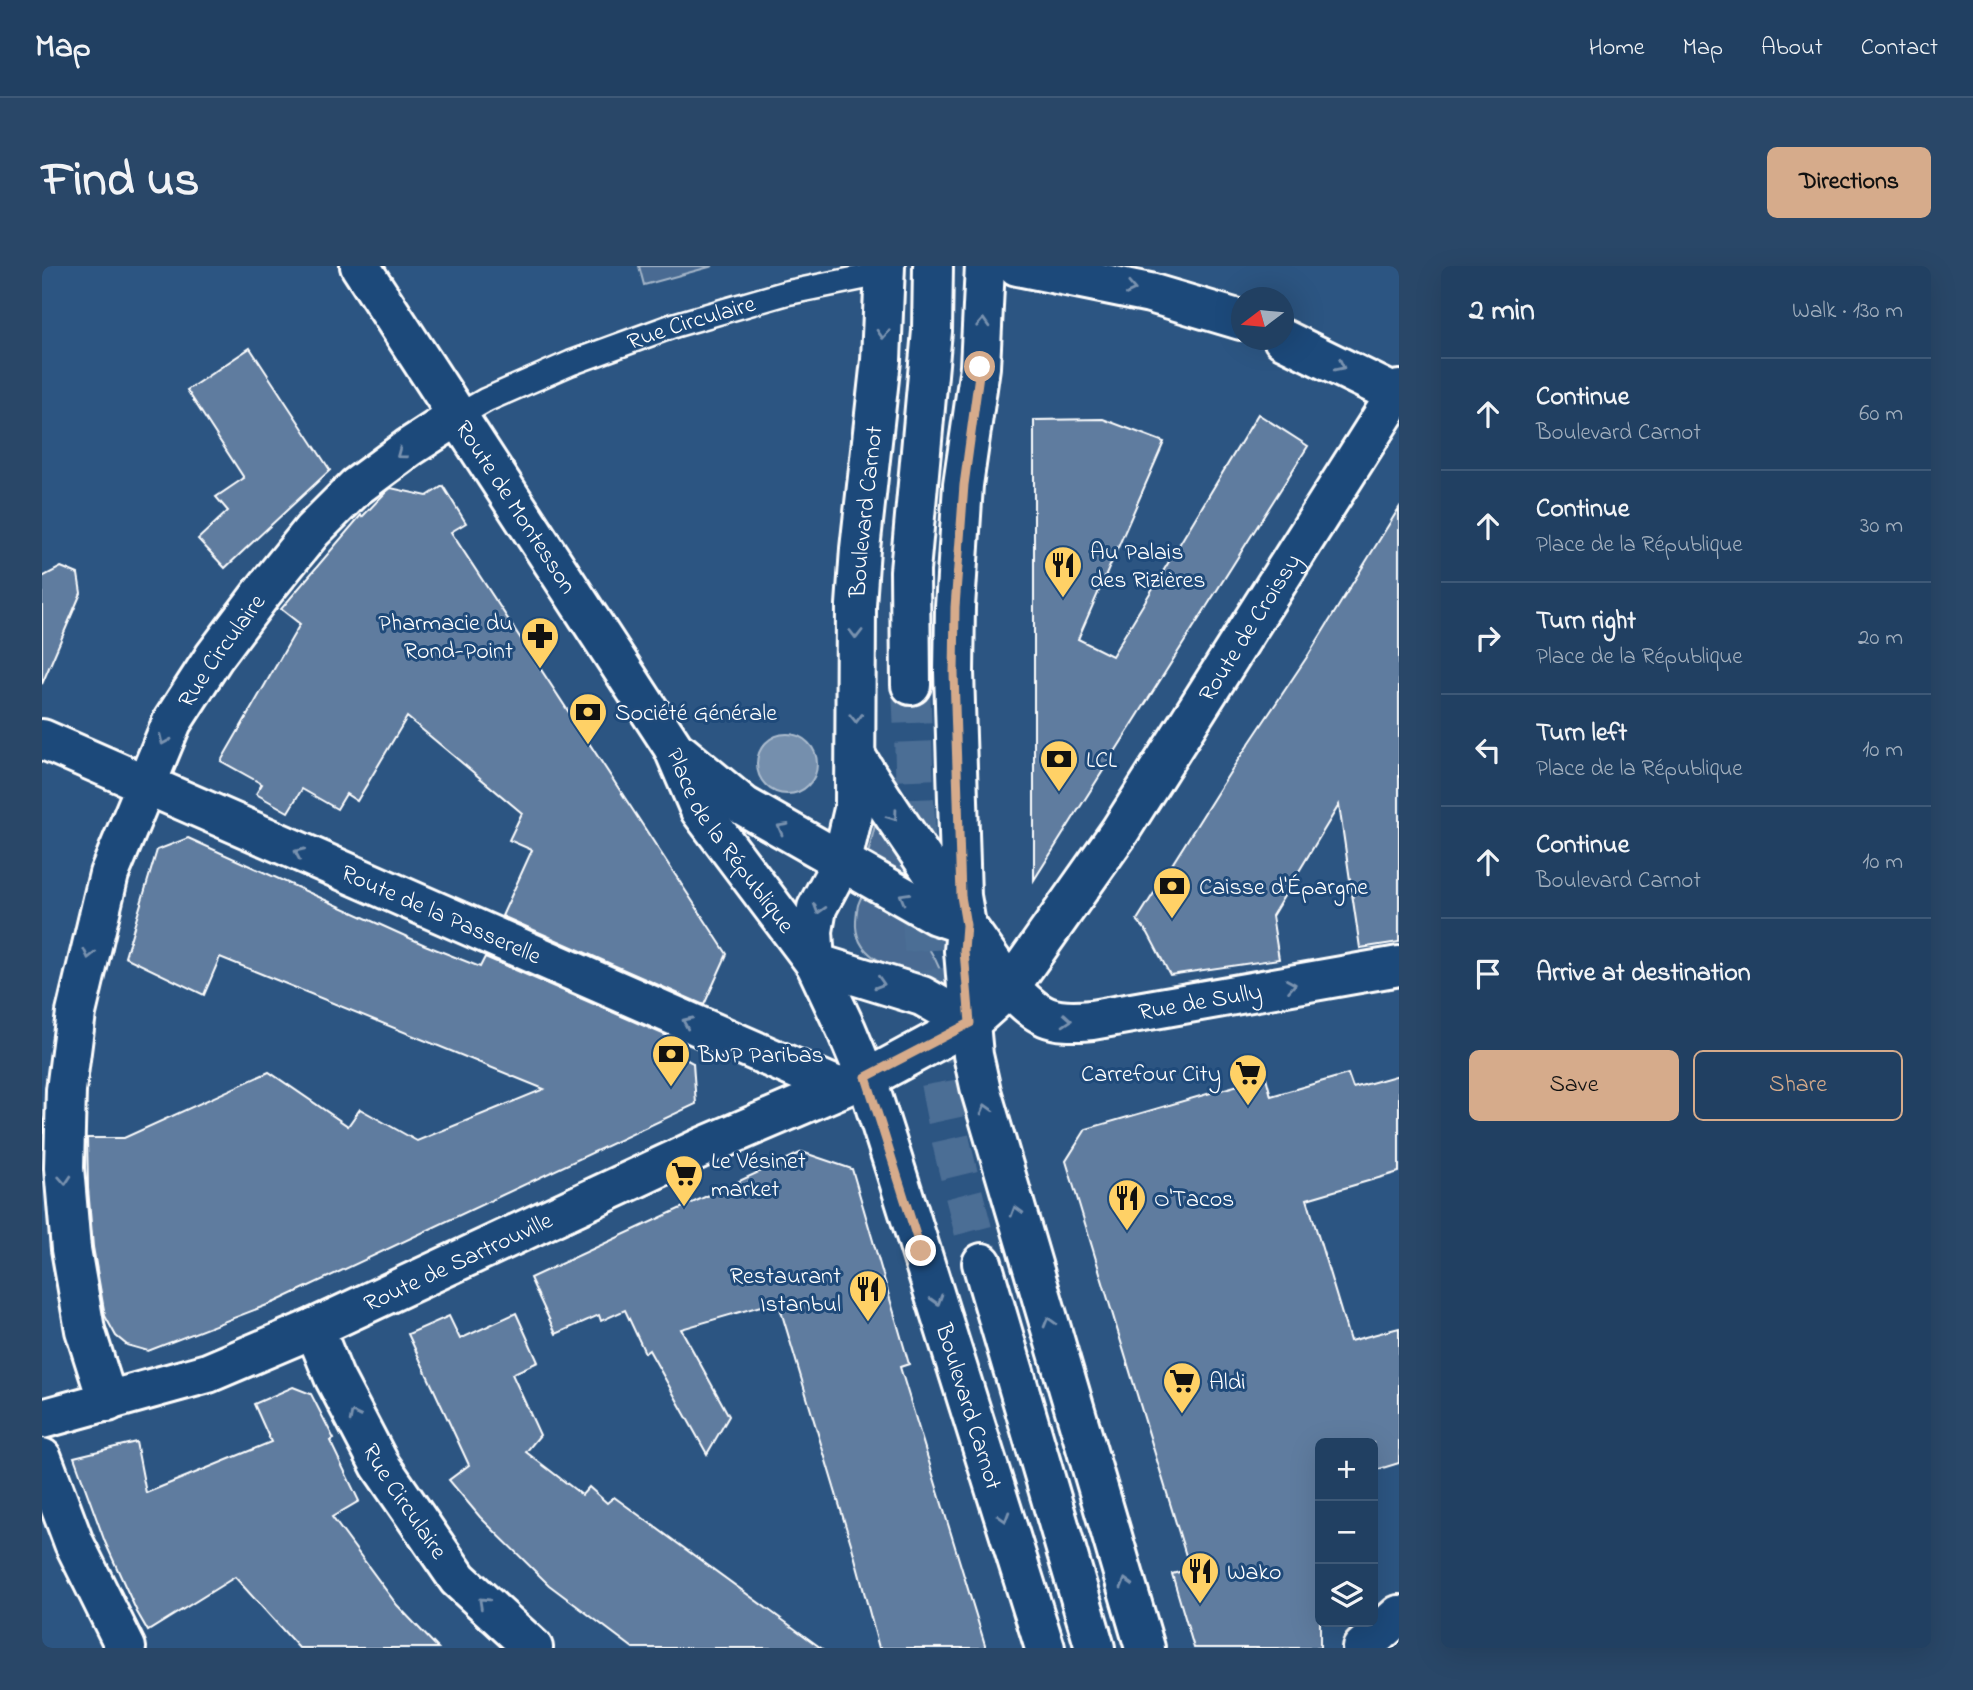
<!DOCTYPE html>
<meta charset="utf-8">
<style>
body{margin:0;font-family:"Indie Flower",sans-serif;background:#294768;color:#f1f3f6}
.controls{position:absolute;right:21px;bottom:21px;display:grid;overflow:hidden;border-radius:10px;box-shadow:0 7px 28px #0002}
.controls button{width:63px;height:63px;display:grid;place-items:center;padding:0;border:0;border-bottom:2px solid #3e5977;background:#214062;color:#f1f3f6;font:35px sans-serif}
.compass{position:absolute;left:1189px;top:21px;width:63px;height:63px;border-radius:50%;background:#214062;box-shadow:0 7px 28px #0002;rotate:254deg}
.stop{position:absolute;width:21px;height:21px;margin:-16px;border:5px solid #d6ab8b;border-radius:50%;background:#fff}
.stop.end{background:#d6ab8b;border-color:#fff;box-shadow:0 2px 7px #0008}
.list{margin:0;padding:0;list-style:none}
h2{display:flex;justify-content:space-between;align-items:center;height:91px;margin:0;padding:0 28px;font-size:30px}
h2 small{font-size:23px;font-weight:400;color:#a2afbe}
.list li{display:grid;grid-template-columns:46px 1fr auto;gap:21px;align-items:center;box-sizing:border-box;height:112px;padding:0 28px;border-top:2px solid #3e5977}
.list b{display:block;font-size:26px;white-space:nowrap}
.list p{margin:0;font-size:23px;white-space:nowrap;color:#a2afbe}
.list em{font-size:23px;font-style:normal;color:#a2afbe}
.actions{display:flex;gap:14px;padding:21px 28px}
.actions a{flex:1;padding:16px 0;border:2px solid #d6ab8b;border-radius:10px;text-align:center;font-size:24px;color:#d6ab8b}
.actions .main{background:#d6ab8b;color:#111}
.icon{flex:none;width:38px;height:38px;fill:none;stroke:currentColor;stroke-width:2;stroke-linecap:round;stroke-linejoin:round}
.map{position:relative;flex:none;width:1357px;height:1382px;overflow:hidden;border-radius:10px}
header{display:flex;align-items:center;gap:42px;box-sizing:border-box;height:98px;padding:0 35px;background:#214062;border-bottom:2px solid #3e5977}
header strong{font-size:33px}
nav{display:flex;gap:38px;margin-inline-start:auto;font-size:24px}
.intro{display:flex;align-items:center;justify-content:space-between;box-sizing:border-box;height:168px;padding:0 42px}
h1{margin:0;font-size:49px}
.button{padding:18px 32px;border-radius:10px;background:#d6ab8b;color:#111;font-size:24px;font-weight:700}
main{display:flex;gap:42px;padding:0 42px}
aside{flex:1;background:#214062;border-radius:10px;box-shadow:0 7px 28px #0002}
.map>svg:first-child{display:block}
.green{fill:#486b92;stroke:#a4b5c8;stroke-width:2}
.water{fill:#748fad;stroke:#acbcce;stroke-width:2}
.building{fill:#5e7c9f;stroke:#fff;stroke-width:2}
.lines{fill:none;stroke-linecap:round;stroke-linejoin:round}
.primary-tunnel{stroke:#4c6e95;stroke-width:38;stroke-dasharray:38 19;stroke-linecap:butt}
.service-casing{stroke:#fff;stroke-width:28}
.minor-casing{stroke:#fff;stroke-width:44}
.secondary-casing{stroke:#fff;stroke-width:44}
.primary-casing{stroke:#fff;stroke-width:44}
.service{stroke:#1f4a7a;stroke-width:23}
.minor{stroke:#1f4a7a;stroke-width:38}
.secondary{stroke:#1f4a7a;stroke-width:38}
.primary{stroke:#1f4a7a;stroke-width:38}
.oneway{stroke:#7992af}
.route{stroke:#d6ab8b;stroke-width:9}
.labels{text-anchor:middle;stroke-width:6;stroke-linejoin:round;paint-order:stroke}
.street-label{font-size:24px;fill:#fff;stroke:#1f4a7a}
.poi-label{font-size:24px;fill:#fff;stroke:#1f4a7a;text-anchor:start}
</style>
<header>
<strong>Map</strong>
<nav><a>Home</a><a>Map</a><a>About</a><a>Contact</a></nav>
</header>
<div class="intro"><h1>Find us</h1><a class="button">Directions</a></div>
<main>
<div class="map">
<svg width="1357" height="1382" viewBox="0 0 1357 1382">
<rect width="100%" height="100%" fill="#2c5582"/>
<filter id="ink" filterUnits="userSpaceOnUse"><feTurbulence type="fractalNoise" baseFrequency=".0143" numOctaves="2"/><feDisplacementMap in="SourceGraphic" scale="14" xChannelSelector="R" yChannelSelector="G"/><feConvolveMatrix kernelMatrix="1 2 1 2 8 2 1 2 1" color-interpolation-filters="sRGB"/></filter>
<g filter="url(#ink)">
<g class="green">
<polygon points="597,0 671,0 602,19"/>
<polygon points="835,551 883,624 826,588"/>
<path d="M822,628c35,9 64,46 77,78l-2,4c-33,-3 -86,-13 -83,-56 1,-10 1,-19 8,-26z"/>
</g>
<circle class="water" cx="745" cy="498" r="30"/>
<g class="building">
<polygon points="208,82 288,204 183,302 156,273 186,245 174,231 202,212 145,124"/>
<polygon points="1216,148 1266,180 992,614 992,154 1061,153 1122,176 1036,373 1070,390"/>
<polygon points="401,220 424,257 409,266 685,688 662,739 460,650 490,584 467,574 480,547 365,451 315,535 304,528 295,543 260,523 246,546 214,528 220,518 179,495 258,358 239,343 319,249 320,251 344,226 349,222 385,230"/>
<polygon points="1357,242 1357,676 1318,682 1297,539 1230,650 1237,693 1128,709 1106,667 1095,654 1192,500 1267,388"/>
<polygon points="19,301 36,308 39,327 0,418 0,311"/>
<polygon points="146,572 383,679 438,701 443,691 644,778 638,790 651,797 654,838 233,1036 106,1085 85,1079 74,1070 63,1050 51,981 46,922 45,872 82,872 227,806 306,860 318,843 375,875 502,823 178,691 162,729 83,691 115,584"/>
<polygon points="1306,808 1311,822 1357,809 1357,906 1265,933 1308,1075 1357,1062 1357,1197 1331,1205 1331,1177 1278,1177 1278,1382 1152,1382 1130,1308 1148,1303 1024,895 1044,863 1224,811 1229,830"/>
<polygon points="760,886 810,903 867,1098 858,1101 944,1382 837,1382 810,1281 736,1035 639,1063 687,1150 665,1188 607,1084 603,1087 583,1044 559,1055 557,1049 514,1068 488,1012"/>
<polygon points="474,1047 496,1096 470,1108 498,1169 484,1186 540,1229 547,1221 565,1237 572,1231 779,1382 591,1382 507,1319 438,1251 407,1214 427,1199 366,1068 407,1050 418,1073"/>
<polygon points="251,1121 269,1128 292,1173 288,1175 317,1235 290,1251 355,1339 396,1382 257,1382 193,1311 106,1365 95,1346 63,1276 32,1191 94,1176 104,1227 229,1176 212,1138"/>
</g>
<g class="lines">
<path class="primary-tunnel" d="M869,419c5,115 6,230 20,344 10,80 30,157 51,234"/>
<defs>
<g id="service">
<path id="s1" d="M416,150l28,-16 85,-37 104,-38 111,-32 99,-20"/>
</g>
<g id="minor">
<polyline points="975,0 1108,27 1199,54"/>
<polyline points="1241,73 1357,130"/>
<path id="s2" d="M0,473l798,349"/>
<path id="s3" d="M968,721c29,31 40,37 82,33l307,-54"/>
<path id="s4" d="M272,1062l20,49 46,88 78,114 75,69"/>
<path id="s5" d="M66,1136l-23,-72 -14,-81 -7,-81 2,-78 10,-77 33,-139 63,-152 42,-65 48,-64 50,-62 44,-44 54,-40 48,-31"/>
<polyline points="0,1192 32,1277 84,1382"/>
<polyline points="1320,1382 1357,1349"/>
</g>
<g id="secondary">
<polyline points="924,659 968,721"/>
<path id="s6" d="M928,757l40,-36 110,-156 279,-441"/>
</g>
<g id="primary">
<path id="s7" d="M318,0l313,481 27,63 115,153 31,66 20,48 28,88 151,483"/>
<polyline points="943,0 938,101 921,219 913,341 912,406 919,630 924,659 922,685 928,757 931,789 939,825 1103,1382"/>
<polyline points="869,419 868,305 890,65 891,0"/>
<polyline points="639,488 702,540 894,649 924,659"/>
<path d="M815,492c32,54 71,105 104,159"/>
<path id="s8" d="M773,697l-2,-32 4,-23 25,-47 13,-56 1,-200 4,-56 21,-189 4,-94"/>
<polyline points="773,697 880,730 928,757"/>
<polyline points="940,997 1053,1382"/>
<path id="s9" d="M0,1153l166,-46 106,-45 391,-182 178,-76 87,-47"/>
</g>
</defs>
<use href="#service" class="service-casing"/>
<use href="#minor" class="minor-casing"/>
<use href="#secondary" class="secondary-casing"/>
<use href="#primary" class="primary-casing"/>
<use href="#service" class="service"/>
<use href="#minor" class="minor"/>
<use href="#secondary" class="secondary"/>
<use href="#primary" class="primary"/>
</g>
<defs><path id="oneway-chevron" d="M-2-3.5L2.5 0L-2 3.5" fill="none" stroke-width="1.6" stroke-linecap="round" stroke-linejoin="round" transform="scale(1.75)"/></defs>
<g class="oneway">
<use href="#oneway-chevron" transform="translate(1089 23) rotate(12)"/>
<use href="#oneway-chevron" transform="translate(941 57) rotate(-87)"/>
<use href="#oneway-chevron" transform="translate(841 68) rotate(93)"/>
<use href="#oneway-chevron" transform="translate(1298 100) rotate(26)"/>
<use href="#oneway-chevron" transform="translate(359 188) rotate(143)"/>
<use href="#oneway-chevron" transform="translate(814 368) rotate(90)"/>
<use href="#oneway-chevron" transform="translate(814 452) rotate(89)"/>
<use href="#oneway-chevron" transform="translate(122 474) rotate(114)"/>
<use href="#oneway-chevron" transform="translate(851 550) rotate(54)"/>
<use href="#oneway-chevron" transform="translate(740 562) rotate(-151)"/>
<use href="#oneway-chevron" transform="translate(257 587) rotate(-156)"/>
<use href="#oneway-chevron" transform="translate(862 631) rotate(-150)"/>
<use href="#oneway-chevron" transform="translate(777 643) rotate(107)"/>
<use href="#oneway-chevron" transform="translate(47 688) rotate(103)"/>
<use href="#oneway-chevron" transform="translate(838 717) rotate(17)"/>
<use href="#oneway-chevron" transform="translate(1249 719) rotate(-10)"/>
<use href="#oneway-chevron" transform="translate(1025 754) rotate(4)"/>
<use href="#oneway-chevron" transform="translate(645 756) rotate(-156)"/>
<use href="#oneway-chevron" transform="translate(944 843) rotate(-106)"/>
<use href="#oneway-chevron" transform="translate(23 914) rotate(86)"/>
<use href="#oneway-chevron" transform="translate(974 945) rotate(-107)"/>
<use href="#oneway-chevron" transform="translate(895 1034) rotate(73)"/>
<use href="#oneway-chevron" transform="translate(1007 1056) rotate(-106)"/>
<use href="#oneway-chevron" transform="translate(312 1150) rotate(-117)"/>
<use href="#oneway-chevron" transform="translate(962 1251) rotate(73)"/>
<use href="#oneway-chevron" transform="translate(1084 1317) rotate(-106)"/>
<use href="#oneway-chevron" transform="translate(441 1336) rotate(-137)"/>
</g>
</g>
<g class="lines" filter="url(#ink)">
<polyline class="route" points="879,985 824,811 928,757 922,685 924,659 919,630 912,407 913,341 922,219 938,101"/>
</g>
<defs>
<symbol id="restaurant-pin" viewBox="-11 -11 22 30"><path d="M0 17L-7.5 6A9.5 9.5 0 1 1 7.5 6Z" fill="#ffd166" stroke="#1f4a7a"/><path d="M-5-6h1v4h1v-4h1v4h1v-4h1v5L-1.5 .5V6h-2V.5L-5-1ZM5-6V6H3V1.5H1.5Q1.5-4 5-6Z" fill="#111"/></symbol>
<symbol id="pharmacy-pin" viewBox="-11 -11 22 30"><path d="M0 17L-7.5 6A9.5 9.5 0 1 1 7.5 6Z" fill="#ffd166" stroke="#1f4a7a"/><path d="M-2-6h4v4h4v4h-4v4h-4v-4h-4v-4h4Z" fill="#111"/></symbol>
<symbol id="bank-pin" viewBox="-11 -11 22 30"><path d="M0 17L-7.5 6A9.5 9.5 0 1 1 7.5 6Z" fill="#ffd166" stroke="#1f4a7a"/><path d="M-6-4H6V4H-6ZM0-2.3a2.3 2.3 0 1 0 0 4.6a2.3 2.3 0 1 0 0-4.6Z" fill="#111"/></symbol>
<symbol id="supermarket-pin" viewBox="-11 -11 22 30"><path d="M0 17L-7.5 6A9.5 9.5 0 1 1 7.5 6Z" fill="#ffd166" stroke="#1f4a7a"/><path d="M-6-5.5h2.5l.6 2H6L4.5 2H-2.5L-4.4-4H-6ZM-1.5 3.2a1.3 1.3 0 1 0 .1 0ZM3 3.2a1.3 1.3 0 1 0 .1 0Z" fill="#111"/></symbol>
</defs>
<g fill-rule="evenodd">
<use href="#restaurant-pin" x="999" y="277" width="44" height="60"/>
<use href="#pharmacy-pin" x="476" y="348" width="44" height="60"/>
<use href="#bank-pin" x="524" y="424" width="44" height="60"/>
<use href="#bank-pin" x="995" y="471" width="44" height="60"/>
<use href="#bank-pin" x="1108" y="598" width="44" height="60"/>
<use href="#bank-pin" x="607" y="766" width="44" height="60"/>
<use href="#supermarket-pin" x="1184" y="785" width="44" height="60"/>
<use href="#supermarket-pin" x="620" y="886" width="44" height="60"/>
<use href="#restaurant-pin" x="1063" y="910" width="44" height="60"/>
<use href="#restaurant-pin" x="804" y="1001" width="44" height="60"/>
<use href="#supermarket-pin" x="1118" y="1093" width="44" height="60"/>
<use href="#restaurant-pin" x="1136" y="1283" width="44" height="60"/>
</g>
<g class="labels">
<g class="street-label">
<text dy="8" stroke="none"><textPath href="#s1" startOffset="252">Rue Circulaire</textPath></text>
<text dy="8" stroke="none"><textPath href="#s7" startOffset="287">Route de Montesson</textPath></text>
<text dy="8" stroke="none"><textPath href="#s8" startOffset="460">Boulevard Carnot</textPath></text>
<text dy="8" stroke="none"><textPath href="#s6" startOffset="486">Route de Croissy</textPath></text>
<text dy="8" stroke="none"><textPath href="#s5" startOffset="789">Rue Circulaire</textPath></text>
<text dy="8" stroke="none"><textPath href="#s7" startOffset="684">Place de la République</textPath></text>
<text dy="8" stroke="none"><textPath href="#s2" startOffset="436">Route de la Passerelle</textPath></text>
<text dy="8" stroke="none"><textPath href="#s3" startOffset="203">Rue de Sully</textPath></text>
<text dy="8" stroke="none"><textPath href="#s9" startOffset="446">Route de Sartrouville</textPath></text>
<text dy="8" stroke="none"><textPath href="#s7" startOffset="1304">Boulevard Carnot</textPath></text>
<text dy="8" stroke="none"><textPath href="#s4" startOffset="196">Rue Circulaire</textPath></text>
</g>
<g class="poi-label">
<text x="1048" y="293">Au Palais<tspan x="1048" dy="28">des Rizières</tspan></text>
<text x="471" y="364" text-anchor="end">Pharmacie du<tspan x="471" dy="28">Rond-Point</tspan></text>
<text x="573" y="454">Société Générale</text>
<text x="1044" y="501">LCL</text>
<text x="1157" y="628">Caisse d'Épargne</text>
<text x="656" y="796">BNP Paribas</text>
<text x="1179" y="815" text-anchor="end">Carrefour City</text>
<text x="669" y="902">Le Vésinet<tspan x="669" dy="28">market</tspan></text>
<text x="1112" y="940">O'Tacos</text>
<text x="799" y="1017" text-anchor="end">Restaurant<tspan x="799" dy="28">Istanbul</tspan></text>
<text x="1167" y="1123">Aldi</text>
<text x="1185" y="1313">Wako</text>
</g>
</g>
</svg>
<div class="controls">
<button>+</button>
<button>−</button>
<button><svg class="icon" aria-label="layers" viewBox="0 0 24 24"><path d="M12 4l9 5-9 5-9-5zM3 14l9 5 9-5"/></svg></button>
</div>
<svg class="compass" viewBox="-18 -18 36 36"><path d="M0-13l5 13h-10z" fill="#e53935"/><path d="M0 13l5-13h-10z" fill="#a2afbe"/></svg>
<div class="stop" style="left:938px;top:101px"></div>
<div class="stop end" style="left:879px;top:985px"></div>
</div>
<aside>
<h2>2 min<small>Walk · 130 m</small></h2>
<ul class="list">
<li><svg class="icon" aria-label="ahead" viewBox="0 0 24 24"><path d="M12 20V5M6 11l6-6 6 6"/></svg><div><b>Continue</b><p>Boulevard Carnot</p></div><em>60 m</em></li>
<li><svg class="icon" aria-label="ahead" viewBox="0 0 24 24"><path d="M12 20V5M6 11l6-6 6 6"/></svg><div><b>Continue</b><p>Place de la République</p></div><em>30 m</em></li>
<li><svg class="icon" aria-label="right" viewBox="0 0 24 24"><path d="M7 20v-9h11M14 6l5 5-5 5"/></svg><div><b>Turn right</b><p>Place de la République</p></div><em>20 m</em></li>
<li><svg class="icon" aria-label="left" viewBox="0 0 24 24"><path d="M17 20v-9H6M10 6l-5 5 5 5"/></svg><div><b>Turn left</b><p>Place de la République</p></div><em>10 m</em></li>
<li><svg class="icon" aria-label="ahead" viewBox="0 0 24 24"><path d="M12 20V5M6 11l6-6 6 6"/></svg><div><b>Continue</b><p>Boulevard Carnot</p></div><em>10 m</em></li>
<li><svg class="icon" aria-label="arrive" viewBox="0 0 24 24"><path d="M6 21V4h12l-3 4 3 4H6"/></svg><div><b>Arrive at destination</b></div></li>
</ul>
<div class="actions"><a class="main">Save</a><a>Share</a></div>
</aside>
</main>
